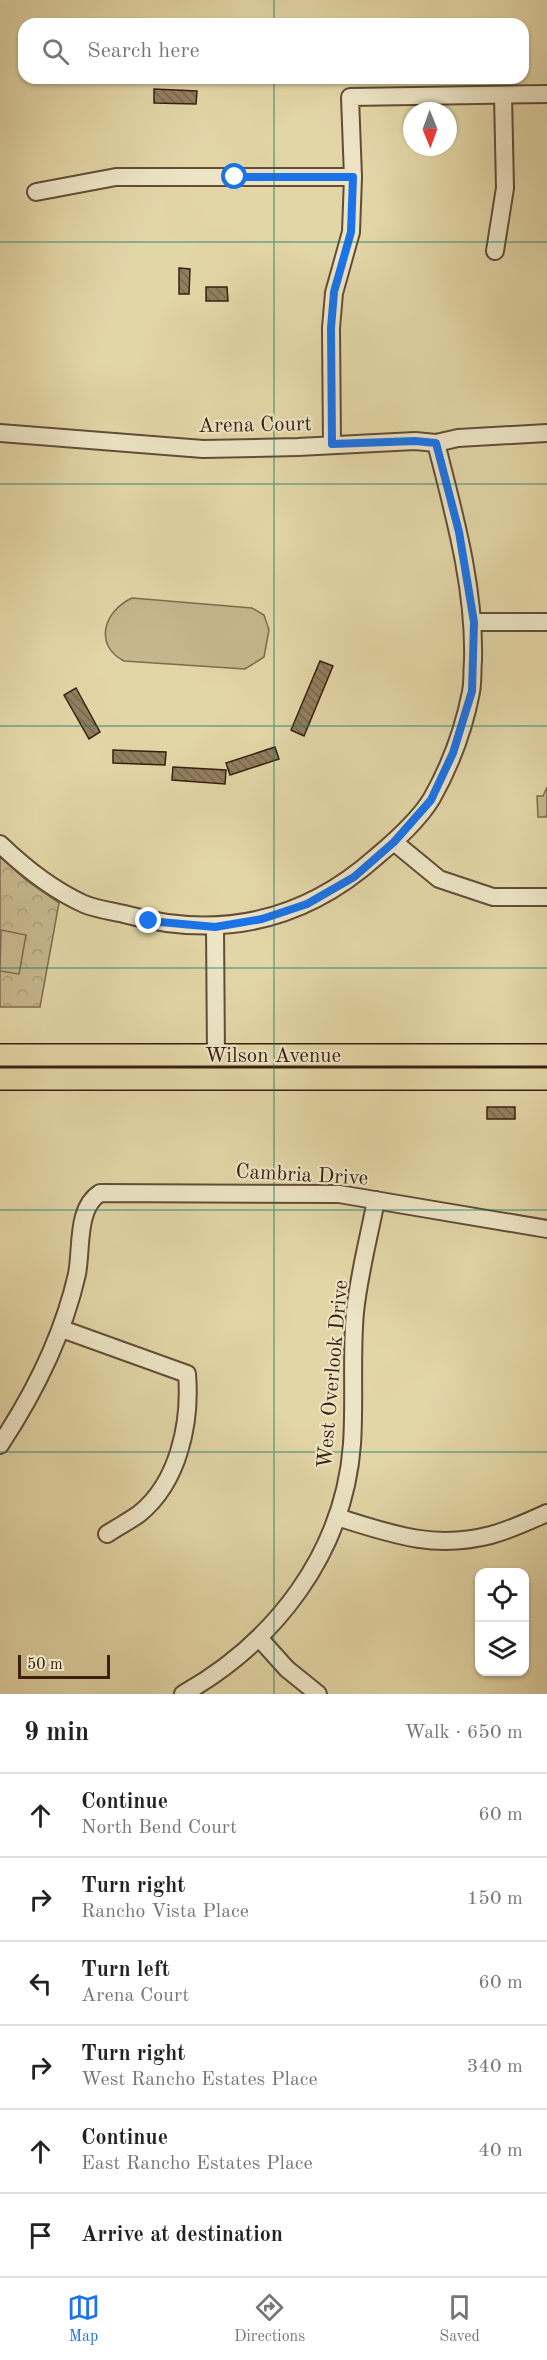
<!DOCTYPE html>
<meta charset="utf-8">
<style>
body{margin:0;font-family:"Old Standard TT",serif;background:#f6f6f6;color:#222}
.controls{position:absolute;right:18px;bottom:18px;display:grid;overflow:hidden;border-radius:12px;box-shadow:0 2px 4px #0004}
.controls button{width:54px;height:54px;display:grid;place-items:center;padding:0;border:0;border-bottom:2px solid #e0e0e0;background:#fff;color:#222;font:30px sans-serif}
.compass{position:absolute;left:403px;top:102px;width:54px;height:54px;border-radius:50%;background:#fff;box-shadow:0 2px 4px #0004;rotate:179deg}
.scale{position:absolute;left:18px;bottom:15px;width:92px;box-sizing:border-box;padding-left:6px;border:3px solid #392010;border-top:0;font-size:16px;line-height:21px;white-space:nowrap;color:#392010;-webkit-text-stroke:4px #ece4c5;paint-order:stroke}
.stop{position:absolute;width:18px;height:18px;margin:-14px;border:4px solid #1a73e8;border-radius:50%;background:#fff}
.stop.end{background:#1a73e8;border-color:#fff;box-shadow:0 2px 6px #0008}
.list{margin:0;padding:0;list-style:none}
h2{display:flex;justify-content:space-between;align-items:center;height:78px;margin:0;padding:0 24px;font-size:26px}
h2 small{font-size:20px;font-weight:400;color:#767676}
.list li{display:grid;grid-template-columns:39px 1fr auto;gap:18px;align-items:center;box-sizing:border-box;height:84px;padding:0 24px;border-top:2px solid #e0e0e0}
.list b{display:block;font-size:22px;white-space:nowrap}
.list p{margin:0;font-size:20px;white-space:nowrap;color:#767676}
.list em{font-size:20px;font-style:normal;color:#767676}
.icon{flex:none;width:33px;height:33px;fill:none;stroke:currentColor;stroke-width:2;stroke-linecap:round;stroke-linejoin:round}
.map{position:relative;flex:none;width:547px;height:1694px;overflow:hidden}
.search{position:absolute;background:#fff;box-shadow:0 2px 4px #0004;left:18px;right:18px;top:18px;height:66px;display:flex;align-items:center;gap:15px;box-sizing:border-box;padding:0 21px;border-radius:18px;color:#767676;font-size:22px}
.sheet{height:582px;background:#fff}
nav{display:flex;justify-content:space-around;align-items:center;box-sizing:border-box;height:84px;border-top:2px solid #e0e0e0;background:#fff;font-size:16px;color:#767676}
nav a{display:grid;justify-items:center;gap:3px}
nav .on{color:#1a73e8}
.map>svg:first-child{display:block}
.park{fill:url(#park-crowns);stroke:#7f6b4e;stroke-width:1.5}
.pitch{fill:#c5b68c;stroke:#7f6b4e;stroke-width:1.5}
.building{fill:url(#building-back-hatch);stroke:#392010;stroke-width:1.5}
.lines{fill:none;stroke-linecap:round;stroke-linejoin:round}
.minor-casing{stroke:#634d36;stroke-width:20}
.major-casing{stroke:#392010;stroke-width:24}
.minor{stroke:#ece4c5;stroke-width:16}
.major{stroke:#e2d5a6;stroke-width:21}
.route{stroke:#1a73e8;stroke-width:8}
.grid{fill:none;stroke:#0f766e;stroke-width:1.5;stroke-opacity:0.55}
.labels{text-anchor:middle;stroke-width:4.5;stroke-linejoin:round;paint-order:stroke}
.street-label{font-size:21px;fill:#392010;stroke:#ece4c5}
</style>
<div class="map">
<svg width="547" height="1694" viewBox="0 0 547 1694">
<defs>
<pattern id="park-crowns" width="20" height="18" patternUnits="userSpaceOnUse" patternTransform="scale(1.5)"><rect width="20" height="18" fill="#c5b68c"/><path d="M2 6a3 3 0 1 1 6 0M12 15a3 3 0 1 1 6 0" fill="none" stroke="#aa9c78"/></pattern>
<pattern id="building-back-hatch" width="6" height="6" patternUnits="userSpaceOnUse" patternTransform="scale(1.5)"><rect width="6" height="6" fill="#917e5e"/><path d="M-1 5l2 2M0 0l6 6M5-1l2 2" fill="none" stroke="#77674c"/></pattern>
</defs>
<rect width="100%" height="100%" fill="#e2d5a6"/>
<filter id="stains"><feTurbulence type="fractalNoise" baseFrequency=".00333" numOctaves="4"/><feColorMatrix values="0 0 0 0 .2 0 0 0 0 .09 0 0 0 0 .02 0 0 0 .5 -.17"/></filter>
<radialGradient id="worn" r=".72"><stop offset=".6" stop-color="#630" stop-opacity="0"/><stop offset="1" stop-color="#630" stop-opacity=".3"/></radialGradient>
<g class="park">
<polygon points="547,787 547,817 538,817 537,796 543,796"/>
<polygon points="0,857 27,881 59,903 40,1007 0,1007"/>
</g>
<g class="pitch">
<path d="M132,598l120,10 12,7 5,15 -5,27 -19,12 -121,-8c-31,-16 -20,-50 8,-63z"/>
<polygon points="1,930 26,935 19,974 0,971"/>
</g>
<g class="building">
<polygon points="154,89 197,91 196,104 154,103"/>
<polygon points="179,268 190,269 189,294 179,294"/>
<polygon points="206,287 227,287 228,301 206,301"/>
<polygon points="320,661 333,666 304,736 291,730"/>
<polygon points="76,688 100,732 89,739 64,695"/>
<polygon points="275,747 279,759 230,775 226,763"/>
<polygon points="113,750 166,752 165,765 113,763"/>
<polygon points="173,767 226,770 225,784 172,780"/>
<rect x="487" y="1107" width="28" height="12"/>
</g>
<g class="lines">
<defs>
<g id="minor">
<polyline points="36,192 116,177 353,177"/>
<polyline points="495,251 505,188 503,95"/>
<polyline points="0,433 203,449 298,447 415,441 436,443 458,438 547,433"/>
<polyline points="332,444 331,328 334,293 351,232 353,177 350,97 547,94"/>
<polyline points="474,622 547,622"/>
<polyline points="394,842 439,879 493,897 547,897"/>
<path d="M0,844c25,24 53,46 84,60 12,5 27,7 40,10 94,26 179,8 252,-57 19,-16 43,-37 56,-59 18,-32 32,-70 39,-106 2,-10 1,-21 2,-31 2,-74 -19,-147 -37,-218"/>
<polyline points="215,927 216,1056"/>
<path d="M62,1329l125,45c4,48 -8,108 -48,140 -10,7 -21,13 -32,20"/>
<path d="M0,1445c35,-53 63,-109 77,-171 5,-26 -1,-66 23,-81l239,1 208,35"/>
<path d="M337,1517c54,17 97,33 154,18 19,-5 38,-14 56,-22"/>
<polyline points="260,1639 287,1669 318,1694"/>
<path d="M183,1694c92,-52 161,-141 169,-250 3,-44 -1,-88 3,-132 4,-38 14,-75 21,-112"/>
</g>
<g id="major">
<polyline points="0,1055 547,1055"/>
<polyline points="0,1079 547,1079"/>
</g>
</defs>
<use href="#minor" class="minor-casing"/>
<use href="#major" class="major-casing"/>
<use href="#minor" class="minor"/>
<use href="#major" class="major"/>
</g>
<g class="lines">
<polyline class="route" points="149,921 215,927 262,919 307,904 354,877 394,842 431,800 453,753 472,691 474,622 459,532 436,443 415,441 332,444 331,328 334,292 351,232 353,177 235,177"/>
</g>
<path class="grid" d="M274,0v24M274,78v1616M0,242h547M0,484h547M0,726h547M0,968h547M0,1210h547M0,1452h547"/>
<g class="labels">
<g class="street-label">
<text transform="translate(255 424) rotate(-1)" y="7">Arena Court</text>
<text x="273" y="1062">Wilson Avenue</text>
<text transform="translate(302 1174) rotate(3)" y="7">Cambria Drive</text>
<text transform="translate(332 1374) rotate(-85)" y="7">West Overlook Drive</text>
</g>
</g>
<rect width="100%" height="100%" filter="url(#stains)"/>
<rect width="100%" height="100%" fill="url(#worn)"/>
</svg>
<div class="controls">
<button><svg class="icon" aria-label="locate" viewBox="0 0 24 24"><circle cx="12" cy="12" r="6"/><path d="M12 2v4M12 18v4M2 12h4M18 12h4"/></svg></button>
<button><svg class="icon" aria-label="layers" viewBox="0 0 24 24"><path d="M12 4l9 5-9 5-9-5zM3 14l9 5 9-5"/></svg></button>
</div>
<svg class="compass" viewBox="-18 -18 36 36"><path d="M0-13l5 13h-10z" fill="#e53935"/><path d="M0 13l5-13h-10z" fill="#767676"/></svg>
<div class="scale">50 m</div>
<div class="stop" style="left:235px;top:177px"></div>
<div class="stop end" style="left:149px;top:921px"></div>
<div class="search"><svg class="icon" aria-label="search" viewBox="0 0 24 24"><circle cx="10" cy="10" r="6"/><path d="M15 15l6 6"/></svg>Search here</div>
</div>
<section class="sheet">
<h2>9 min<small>Walk · 650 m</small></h2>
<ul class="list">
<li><svg class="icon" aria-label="ahead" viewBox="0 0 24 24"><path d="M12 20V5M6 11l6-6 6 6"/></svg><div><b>Continue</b><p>North Bend Court</p></div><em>60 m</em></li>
<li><svg class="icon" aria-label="right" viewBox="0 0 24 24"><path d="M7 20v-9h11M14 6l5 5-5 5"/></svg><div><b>Turn right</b><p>Rancho Vista Place</p></div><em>150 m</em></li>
<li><svg class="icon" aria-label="left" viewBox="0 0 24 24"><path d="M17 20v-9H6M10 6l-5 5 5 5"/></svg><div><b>Turn left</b><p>Arena Court</p></div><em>60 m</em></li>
<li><svg class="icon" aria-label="right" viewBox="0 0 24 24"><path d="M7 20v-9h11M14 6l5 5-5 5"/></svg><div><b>Turn right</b><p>West Rancho Estates Place</p></div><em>340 m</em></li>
<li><svg class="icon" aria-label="ahead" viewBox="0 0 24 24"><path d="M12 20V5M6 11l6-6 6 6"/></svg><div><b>Continue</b><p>East Rancho Estates Place</p></div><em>40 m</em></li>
<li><svg class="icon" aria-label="arrive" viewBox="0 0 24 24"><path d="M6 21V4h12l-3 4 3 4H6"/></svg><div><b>Arrive at destination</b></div></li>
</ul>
</section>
<nav>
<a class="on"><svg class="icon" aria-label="map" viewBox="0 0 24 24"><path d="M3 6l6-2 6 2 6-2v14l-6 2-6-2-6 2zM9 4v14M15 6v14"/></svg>Map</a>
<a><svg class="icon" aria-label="directions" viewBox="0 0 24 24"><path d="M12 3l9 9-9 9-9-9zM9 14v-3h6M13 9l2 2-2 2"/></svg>Directions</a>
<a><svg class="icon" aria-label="saved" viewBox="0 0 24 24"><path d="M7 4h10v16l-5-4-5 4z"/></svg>Saved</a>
</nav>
